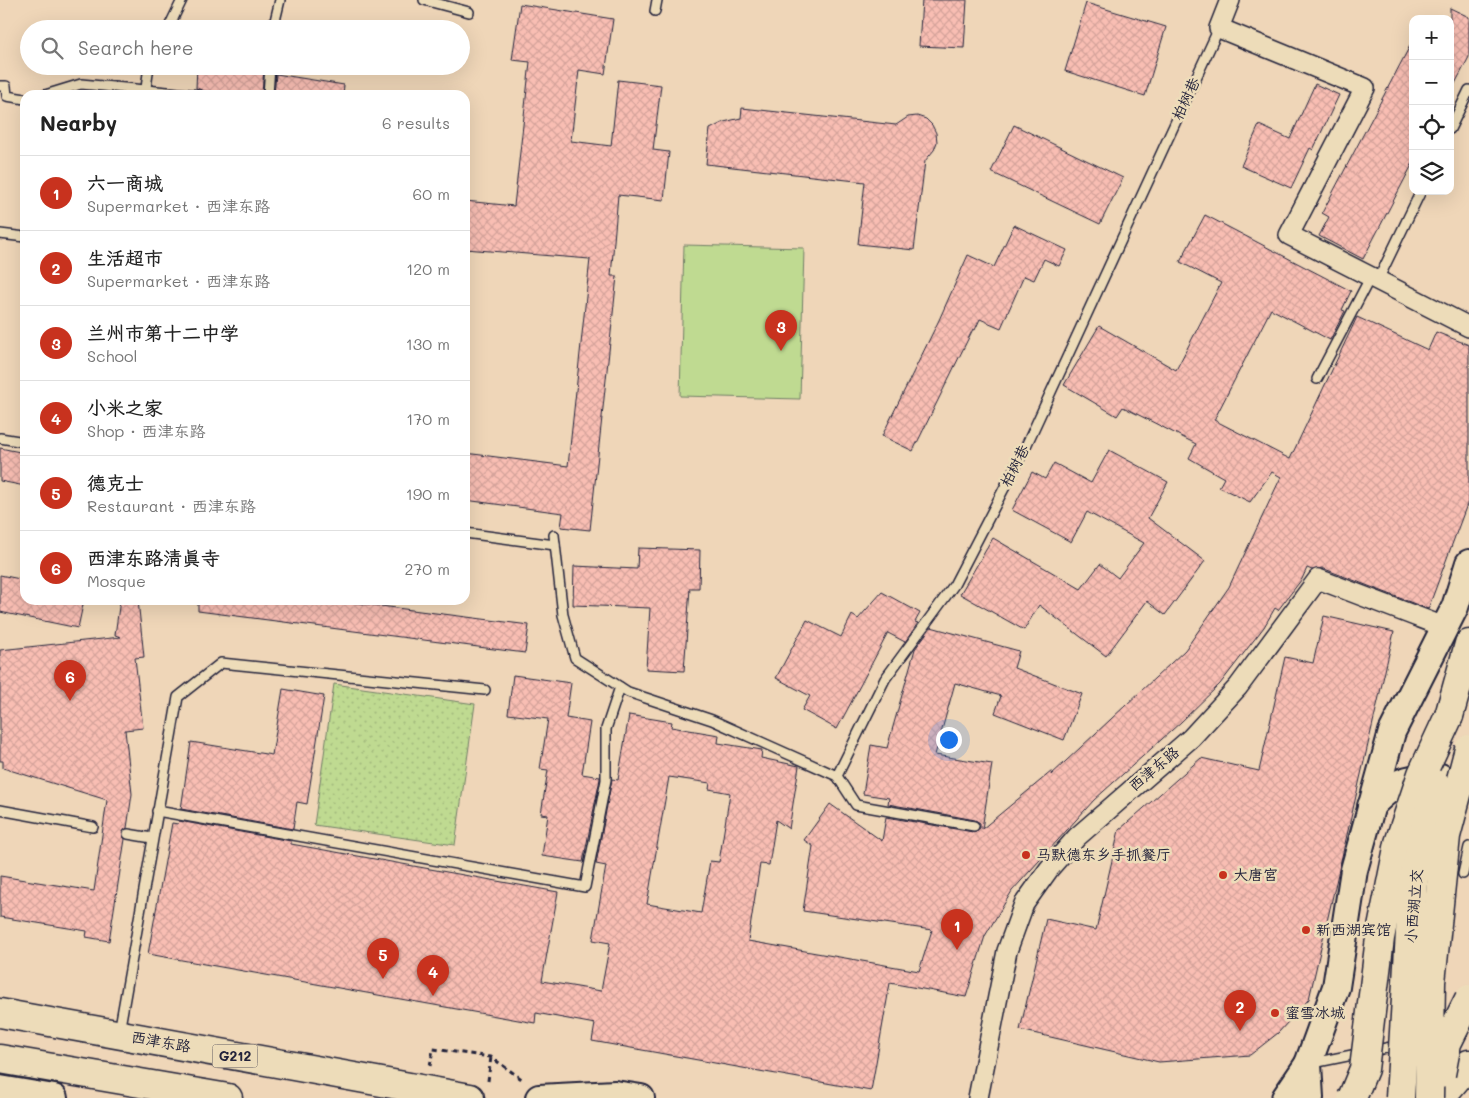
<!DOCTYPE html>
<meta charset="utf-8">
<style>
body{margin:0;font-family:Mali,"LXGW WenKai TC",sans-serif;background:#f2f2f2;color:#222}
.controls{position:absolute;right:15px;top:15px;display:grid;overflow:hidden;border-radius:10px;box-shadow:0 5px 20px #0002}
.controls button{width:45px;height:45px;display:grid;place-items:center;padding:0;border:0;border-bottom:1px solid #e0e0e0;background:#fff;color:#222;font:25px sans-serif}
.you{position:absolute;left:948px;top:739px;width:18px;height:18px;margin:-12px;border:4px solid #fff;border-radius:50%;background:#1a73e8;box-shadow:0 0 0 8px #1a73e833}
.badge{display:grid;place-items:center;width:32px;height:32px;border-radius:50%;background:#c8321e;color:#fff;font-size:16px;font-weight:700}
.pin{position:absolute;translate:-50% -41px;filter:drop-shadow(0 1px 2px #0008)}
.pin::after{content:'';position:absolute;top:26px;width:18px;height:15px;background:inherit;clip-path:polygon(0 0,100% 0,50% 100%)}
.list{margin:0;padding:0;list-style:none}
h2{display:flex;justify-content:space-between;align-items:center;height:65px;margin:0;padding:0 20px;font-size:21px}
h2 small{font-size:16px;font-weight:400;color:#767676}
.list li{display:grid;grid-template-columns:32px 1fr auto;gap:15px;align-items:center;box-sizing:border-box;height:75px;padding:0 20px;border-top:1px solid #e0e0e0}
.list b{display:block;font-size:19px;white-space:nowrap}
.list p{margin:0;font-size:16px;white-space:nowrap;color:#767676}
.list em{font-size:16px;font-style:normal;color:#767676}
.icon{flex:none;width:28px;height:28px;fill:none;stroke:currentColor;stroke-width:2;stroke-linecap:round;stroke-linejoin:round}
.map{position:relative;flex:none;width:1469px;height:1098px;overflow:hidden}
.search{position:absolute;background:#fff;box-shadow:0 5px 20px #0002;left:20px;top:20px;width:450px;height:55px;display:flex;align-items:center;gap:12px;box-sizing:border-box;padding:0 18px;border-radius:28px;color:#767676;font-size:19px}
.panel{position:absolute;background:#fff;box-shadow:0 5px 20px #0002;left:20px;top:90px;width:450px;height:515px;border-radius:15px}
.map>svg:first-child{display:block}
.park{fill:url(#park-dots);stroke:#707e66}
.pitch{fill:#bfda91;stroke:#707e66}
.building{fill:url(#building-cross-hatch);stroke:#22223b;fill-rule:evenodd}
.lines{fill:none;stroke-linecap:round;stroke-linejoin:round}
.lane-casing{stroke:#22223b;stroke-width:12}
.street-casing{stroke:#22223b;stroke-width:22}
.secondary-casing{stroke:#22223b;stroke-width:30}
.primary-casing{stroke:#22223b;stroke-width:31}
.path{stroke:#22223b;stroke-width:3;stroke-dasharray:5 4;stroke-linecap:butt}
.lane{stroke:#eddcb9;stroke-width:9}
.street{stroke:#eddcb9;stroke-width:19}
.secondary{stroke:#eddcb9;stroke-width:26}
.primary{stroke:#eddcb9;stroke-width:28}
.primary-bridge-casing{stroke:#22223b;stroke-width:31;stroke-linecap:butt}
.primary-bridge{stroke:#eddcb9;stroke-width:28}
.poi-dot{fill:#c8321e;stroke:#eddcb9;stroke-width:2}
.labels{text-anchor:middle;stroke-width:5;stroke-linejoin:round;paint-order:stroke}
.shield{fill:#eddcb9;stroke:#5f5a61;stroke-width:1}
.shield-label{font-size:14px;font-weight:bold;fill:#22223b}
.street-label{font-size:15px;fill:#22223b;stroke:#eddcb9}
.poi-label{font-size:15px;fill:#22223b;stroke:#eddcb9;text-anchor:start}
</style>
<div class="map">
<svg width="1469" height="1098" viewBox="0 0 1469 1098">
<defs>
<pattern id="park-dots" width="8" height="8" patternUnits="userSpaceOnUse" patternTransform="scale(1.25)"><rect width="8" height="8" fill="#bfda91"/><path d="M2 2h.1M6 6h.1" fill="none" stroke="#a4bb7e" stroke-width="1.8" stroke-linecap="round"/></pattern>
<pattern id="building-cross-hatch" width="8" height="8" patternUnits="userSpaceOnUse" patternTransform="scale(1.25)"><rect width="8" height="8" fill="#f9beb3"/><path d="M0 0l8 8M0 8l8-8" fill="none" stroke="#d5a39b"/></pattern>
</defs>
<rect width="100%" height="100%" fill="#efd6b8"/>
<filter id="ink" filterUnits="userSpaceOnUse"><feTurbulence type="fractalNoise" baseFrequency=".02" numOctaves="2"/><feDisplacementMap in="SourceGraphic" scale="10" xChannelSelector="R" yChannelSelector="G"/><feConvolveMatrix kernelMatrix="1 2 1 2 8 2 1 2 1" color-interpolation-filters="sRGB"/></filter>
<g filter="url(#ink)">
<polygon class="park" points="334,684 475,704 455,845 314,825"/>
<polygon class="pitch" points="684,245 804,248 800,399 680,396"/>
<g class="building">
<polygon points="922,0 967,0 964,48 919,46"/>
<polygon points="1086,3 1166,27 1145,96 1065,71"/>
<polygon points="520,4 613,19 605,74 579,70 571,141 611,146 618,80 661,85 653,150 669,152 664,200 618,195 611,276 617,276 590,530 561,527 563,513 465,500 465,453 568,466 590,259 465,249 465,201 514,206 530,62 512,60"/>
<polygon points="1450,8 1469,17 1469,57 1450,93"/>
<polygon points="1413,40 1413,163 1363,259 1319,236 1329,217 1322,213"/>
<polygon points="197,66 264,68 262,94 204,91 196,88"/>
<polygon points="276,74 344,85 343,95 274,95"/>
<polygon points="1315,84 1339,95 1313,150 1310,148 1291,188 1241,166 1259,125 1290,139"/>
<polygon points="742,108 896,125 908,117 917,116 926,119 932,125 936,133 937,142 934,150 925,161 914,250 858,244 865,182 706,164 710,129 724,122 741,118"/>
<polygon points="1014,125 1123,178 1100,224 991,172"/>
<path d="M1205,215l146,76 -9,19 3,1 -15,29 -59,-31 -57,111 76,39 67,-142 71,33 8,-18 33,13v154l-41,110 -106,-41 -10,2 -5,-2 -5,11 -24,31 -3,-2 -11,19 -44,57 -39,38 -87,78 -82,91 -27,45 -19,61 -76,-14 -19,108 -279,-50 3,-17 -59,-11 -1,10 -387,-69 24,-131 6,1 1,-3 112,20v3l267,48 -16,89 59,10 9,-48 -17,-3 13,-74 -10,-2 16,-85 6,1 11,-65 43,7 -1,5 48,8 -1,8 44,7 -1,8 38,8 -10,63 -13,-9 -7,45 -9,-1 -12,77 171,30 13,-41 -129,-19 10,-65 -9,-6 26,-36 52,37 4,-24 87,15 7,-4v-5l-5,-3 -87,-16 1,-6 -26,-4 8,-49 16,3 28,-99 16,-22 88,24 -5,17 68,26 -18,46 -69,-27 6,-17 -46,-13 -20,72 57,9 -10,65 70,-58 -1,4 134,-125 44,-63 52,-110 -9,-5 -22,30 -31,-15 5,-9 -35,-20 7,-14 -73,-37 -6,9 -53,-31 35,-59 77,44 45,-87 -41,-21zM669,777l41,6 -1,6 21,4 -11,69 -9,-1 -9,52 -54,-9z"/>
<polygon points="1014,225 1067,250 1059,266 1044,259 1034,280 1024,276 1001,328 980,319 975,330 973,329 913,451 882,436 939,320 968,255 994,267"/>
<polygon points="0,448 25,453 25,486 0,481"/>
<polygon points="1109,450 1168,482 1148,518 1205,561 1165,615 1147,601 1106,656 1039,605 1024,630 960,594 993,538 1081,589 1100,564 1118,578 1144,543 1087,512 1071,542 1012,510 1032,472 1045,479 1054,463 1091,483"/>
<polygon points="638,548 700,550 699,588 690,588 684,671 646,669 650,608 573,605 574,566 637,569"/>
<polygon points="0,575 25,580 25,600 84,600 78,628 0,612"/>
<polygon points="882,592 920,613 915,622 918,623 905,642 888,633 837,729 802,710 810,696 776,678 807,620 841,637 852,615 858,619"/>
<polygon points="120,600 138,600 144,657 135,658 143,728 125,730 132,794 127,828 122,833 125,839 109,941 86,937 87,931 0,917 0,876 94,891 107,800 3,768 3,761 0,761 0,650 121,637 115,635"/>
<polygon points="198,600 334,600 529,625 525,653 198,611"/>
<polygon points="1324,616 1394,632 1309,999 1278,1033 1250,1055 1159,1062 1020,1030 1046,919 1096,930 1119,830 1201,758 1259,771 1285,657 1313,663"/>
<polygon points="513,675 571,683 566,718 590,722 582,774 600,777 600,779 583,862 542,856 548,815 541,814 548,770 540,769 548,719 508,714"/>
<polygon points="283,689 324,696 307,804 297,802 293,829 181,809 191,742 272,755"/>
</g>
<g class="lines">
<defs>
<g id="lane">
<polyline points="424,0 469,12"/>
<polyline points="655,11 657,0"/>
<polyline points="168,29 182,0"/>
<polyline points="273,29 280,0"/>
<polyline points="0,86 6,86 7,96 25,99"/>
<polyline points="146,88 149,66"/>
<polyline points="45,95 81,84 200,95"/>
<polyline points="268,95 270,66"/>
<polyline points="1450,129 1469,90"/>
<polyline points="0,234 25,237"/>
<polyline points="1378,280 1421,191"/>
<polyline points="1317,379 1371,276"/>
<polyline points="0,438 25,442"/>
<polyline points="465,533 555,545"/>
<polyline points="554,535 563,615 575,658 628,692 712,720 837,776"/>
<polyline points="0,810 93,827"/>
<polyline points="157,811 585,887 606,780 606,729 620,687"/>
<polyline points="974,826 856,805 837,776 885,679 954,585 1026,446 1219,28"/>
<polyline points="128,834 152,838"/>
<polyline points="1463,874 1469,847"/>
<polyline points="119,1032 178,697 221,663 485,690"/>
<polyline points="1313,1063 1401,1045"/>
</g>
<g id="street">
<polyline points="1230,0 1219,28 1365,88 1289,235 1469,327"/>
<polyline points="978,1098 1007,951 1024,904 1049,869 1077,837 1191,738 1238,687 1318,579 1444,627"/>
</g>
<g id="secondary">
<path d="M1371,806c24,-24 34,-30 69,-29"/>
<polyline points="0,1089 54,1098"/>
<polyline points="539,1098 615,1094 641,1098"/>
<polyline points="1285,1098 1308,1064"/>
<polyline points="1310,1098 1308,1064 1336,987 1354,870 1392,732 1455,607 1469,563"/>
</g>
<g id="primary">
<polyline points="1449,716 1469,644"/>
<polyline points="0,1013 470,1098"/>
<polyline points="0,1059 228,1098"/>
<polyline points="1440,1098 1469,1064"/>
</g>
</defs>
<use href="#lane" class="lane-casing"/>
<use href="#street" class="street-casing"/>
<use href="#secondary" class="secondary-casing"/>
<use href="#primary" class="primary-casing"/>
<g class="path">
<polyline points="430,1066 433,1049 491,1057 523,1080"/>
<polyline points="488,1081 491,1057"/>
</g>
<use href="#lane" class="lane"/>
<use href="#street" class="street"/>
<use href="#secondary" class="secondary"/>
<use href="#primary" class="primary"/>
<defs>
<g id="primary-bridge">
<polyline points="1441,1074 1447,1043 1469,999"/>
<polyline points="1352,1098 1364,1069 1380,938 1399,843 1422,774 1449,716"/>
<polyline points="1400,1098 1413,883 1435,784"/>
<polyline points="1429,1098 1431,982 1446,836 1469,749"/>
</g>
</defs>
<use href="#primary-bridge" class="primary-bridge-casing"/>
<use href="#primary-bridge" class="primary-bridge"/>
</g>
</g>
<g class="poi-dot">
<circle cx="1026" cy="855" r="5"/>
<circle cx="1223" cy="875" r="5"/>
<circle cx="1306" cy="930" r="5"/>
<circle cx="1275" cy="1013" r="5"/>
</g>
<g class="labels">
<rect class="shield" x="212.5" y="1044.5" width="45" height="23" rx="4"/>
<g class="shield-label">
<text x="235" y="1061">G212</text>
</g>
<g class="street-label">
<text transform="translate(1186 99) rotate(-65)" y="5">柏树巷</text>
<text transform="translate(1015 466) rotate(-63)" y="5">柏树巷</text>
<text transform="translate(1154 769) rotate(-40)" y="5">西津东路</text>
<text transform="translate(1414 906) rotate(-85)" y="5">小西湖立交</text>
<text transform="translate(161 1042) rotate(10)" y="5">西津东路</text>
</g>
<g class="poi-label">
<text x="1036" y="860">马默德东乡手抓餐厅</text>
<text x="1233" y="880">大唐宫</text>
<text x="1316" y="935">新西湖宾馆</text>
<text x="1285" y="1018">蜜雪冰城</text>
</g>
</g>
</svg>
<div class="controls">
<button>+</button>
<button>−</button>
<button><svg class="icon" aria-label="locate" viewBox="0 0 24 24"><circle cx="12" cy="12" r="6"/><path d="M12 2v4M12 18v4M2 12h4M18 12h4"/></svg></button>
<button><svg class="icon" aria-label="layers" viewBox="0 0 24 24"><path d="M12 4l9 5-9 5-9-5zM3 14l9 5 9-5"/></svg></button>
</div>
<div class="you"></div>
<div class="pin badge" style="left:957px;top:950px">1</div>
<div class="pin badge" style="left:1240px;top:1031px">2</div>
<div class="pin badge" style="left:781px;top:351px">3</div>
<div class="pin badge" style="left:433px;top:996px">4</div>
<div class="pin badge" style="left:383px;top:979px">5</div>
<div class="pin badge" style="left:70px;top:701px">6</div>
<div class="search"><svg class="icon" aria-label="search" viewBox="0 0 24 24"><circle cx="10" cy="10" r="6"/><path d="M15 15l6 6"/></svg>Search here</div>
<section class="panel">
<h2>Nearby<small>6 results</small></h2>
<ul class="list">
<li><span class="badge">1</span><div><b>六一商城</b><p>Supermarket · 西津东路</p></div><em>60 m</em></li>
<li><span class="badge">2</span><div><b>生活超市</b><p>Supermarket · 西津东路</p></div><em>120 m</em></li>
<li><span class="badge">3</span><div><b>兰州市第十二中学</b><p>School</p></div><em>130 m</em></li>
<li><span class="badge">4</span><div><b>小米之家</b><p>Shop · 西津东路</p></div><em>170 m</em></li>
<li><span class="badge">5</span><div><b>德克士</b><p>Restaurant · 西津东路</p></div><em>190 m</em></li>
<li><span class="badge">6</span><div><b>西津东路清真寺</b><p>Mosque</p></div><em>270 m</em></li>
</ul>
</section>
</div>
